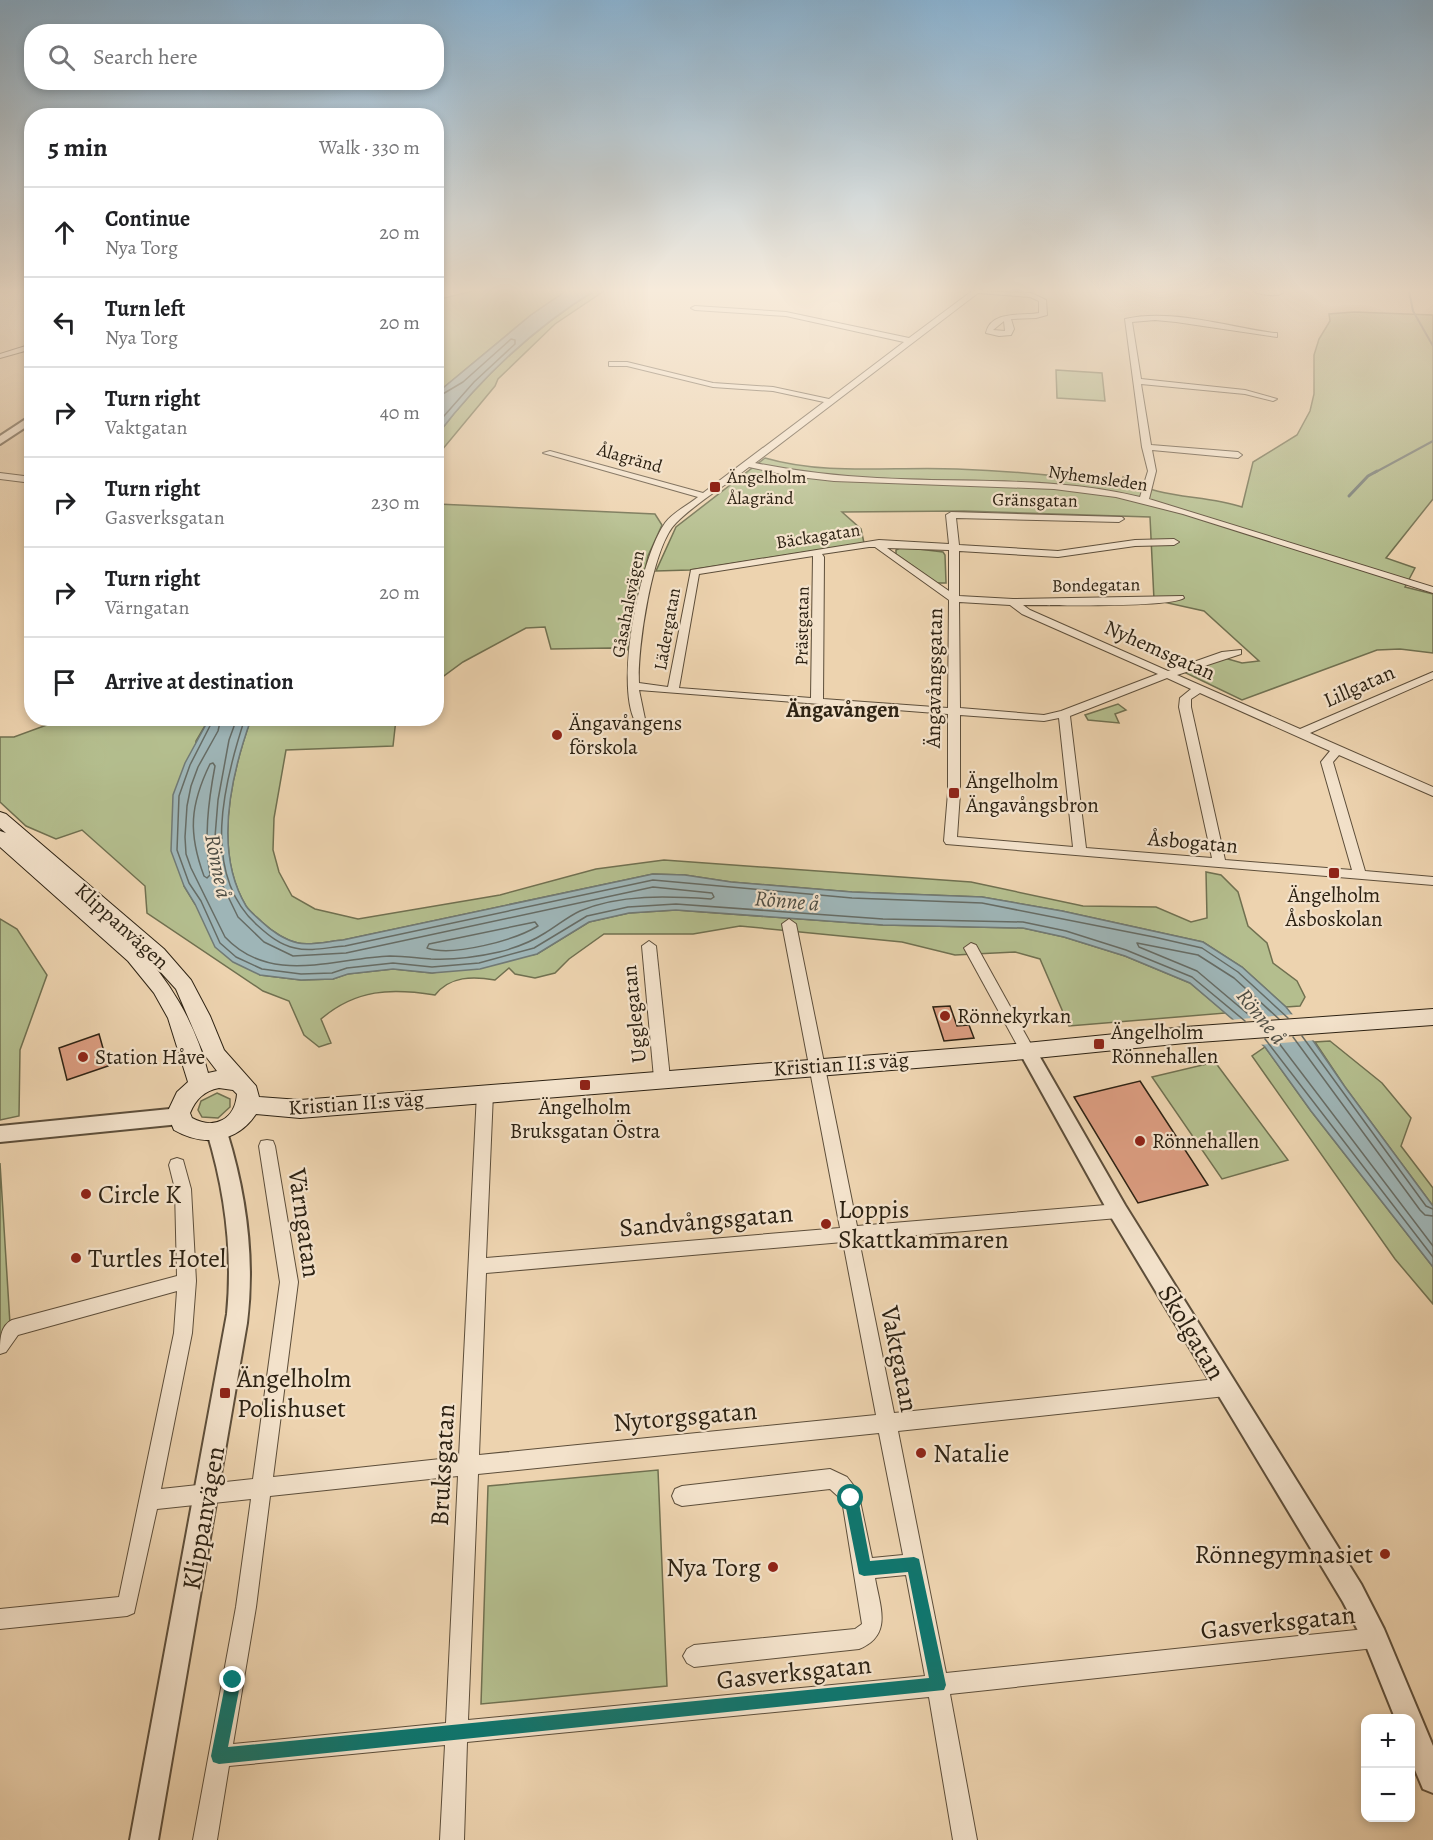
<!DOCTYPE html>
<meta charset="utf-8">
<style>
body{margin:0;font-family:Alegreya,serif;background:#f2f2f2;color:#202124}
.controls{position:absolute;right:18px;bottom:18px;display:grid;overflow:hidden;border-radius:12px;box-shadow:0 3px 9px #0003}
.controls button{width:54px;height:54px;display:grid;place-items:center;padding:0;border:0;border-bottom:2px solid #e0e0e0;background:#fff;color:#202124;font:30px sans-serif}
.stop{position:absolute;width:18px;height:18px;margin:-14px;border:4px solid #0f766e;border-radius:50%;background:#fff}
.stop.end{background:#0f766e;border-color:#fff;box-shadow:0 2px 6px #0008}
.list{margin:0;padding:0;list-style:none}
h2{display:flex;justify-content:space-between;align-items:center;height:78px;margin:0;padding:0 24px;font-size:26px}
h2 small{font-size:20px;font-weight:400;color:#757577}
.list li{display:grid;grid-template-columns:39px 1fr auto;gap:18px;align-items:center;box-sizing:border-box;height:90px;padding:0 24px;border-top:2px solid #e0e0e0}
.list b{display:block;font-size:22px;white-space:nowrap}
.list p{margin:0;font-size:20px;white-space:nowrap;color:#757577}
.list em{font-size:20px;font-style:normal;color:#757577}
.icon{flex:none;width:33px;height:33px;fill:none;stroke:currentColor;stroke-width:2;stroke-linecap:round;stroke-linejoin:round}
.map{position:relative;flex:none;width:1433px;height:1840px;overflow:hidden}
.search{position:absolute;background:#fff;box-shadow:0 3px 9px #0003;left:24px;top:24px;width:420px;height:66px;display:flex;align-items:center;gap:15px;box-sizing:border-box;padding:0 21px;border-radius:24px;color:#757577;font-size:22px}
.panel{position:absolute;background:#fff;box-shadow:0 3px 9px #0003;left:24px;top:108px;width:420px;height:618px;border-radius:24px}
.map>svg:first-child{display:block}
.green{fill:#b4be8e;stroke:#707050;stroke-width:1.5}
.water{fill:#9eb5b7;stroke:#717a75;stroke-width:1.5}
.pier{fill:#edd3af}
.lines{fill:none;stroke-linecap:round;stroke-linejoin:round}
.shore{stroke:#666c65;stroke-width:1.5}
.stream-far1{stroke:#717a75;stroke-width:2}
.stream{stroke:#717a75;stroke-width:3}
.building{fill:#dc9d81;stroke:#2d2213;stroke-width:1.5}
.minor-casing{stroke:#5d4e3a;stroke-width:2}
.tertiary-casing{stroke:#5d4e3a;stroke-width:4}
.secondary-casing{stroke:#2d2213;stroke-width:2}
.minor{fill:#f3e2cb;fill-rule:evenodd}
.tertiary{fill:#f3e2cb;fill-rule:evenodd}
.secondary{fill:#f3e2cb;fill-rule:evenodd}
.route{fill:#0f766e}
.poi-dot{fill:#8f2418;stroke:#f3e2cb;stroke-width:2}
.labels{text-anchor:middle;stroke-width:4.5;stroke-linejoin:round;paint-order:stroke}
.far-street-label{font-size:18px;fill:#2d2213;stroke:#f3e2cb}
.far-poi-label{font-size:18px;fill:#2d2213;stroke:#f3e2cb;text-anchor:start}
.street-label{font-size:21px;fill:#2d2213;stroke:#f3e2cb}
.poi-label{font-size:21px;fill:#2d2213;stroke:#f3e2cb;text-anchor:start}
.neighbourhood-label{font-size:22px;font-weight:bold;fill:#2d2213;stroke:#f3e2cb}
.water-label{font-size:22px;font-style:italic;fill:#4f4e44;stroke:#f3e2cb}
.near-poi-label{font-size:26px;fill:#2d2213;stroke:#f3e2cb;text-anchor:start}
.near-street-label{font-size:26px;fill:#2d2213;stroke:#f3e2cb}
</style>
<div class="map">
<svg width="1433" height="1840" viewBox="0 0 1433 1840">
<rect width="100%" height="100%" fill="#edd3af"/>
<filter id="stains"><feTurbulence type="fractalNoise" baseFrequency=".00333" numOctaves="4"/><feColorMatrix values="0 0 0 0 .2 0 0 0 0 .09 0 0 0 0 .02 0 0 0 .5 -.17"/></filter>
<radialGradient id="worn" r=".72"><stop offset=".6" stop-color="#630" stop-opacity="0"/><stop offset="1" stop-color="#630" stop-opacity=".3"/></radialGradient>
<g class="green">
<polygon points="473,291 566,291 531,315 437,393 436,300"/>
<path d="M594,291h10l-49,33 -57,55 -3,7 -58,70v-21c43,-56 97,-107 157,-144z"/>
<path d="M1354,312l79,3v184l-47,59 29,10 -10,19 28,7v59l-33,-4 -23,1 -135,50 -56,-27 35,-16 21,6 17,-2 -55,-50 -50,-11 -4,-83 -186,-6 -122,1 19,17 3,14 -174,27 -34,1 20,-44 89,-69c62,18 128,8 192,11 56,2 110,7 165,16l1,-8c37,23 79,17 119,30l11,-45 44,-27 13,-24 4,-17v-39l5,-16 11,-18 -1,-7z"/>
<polygon points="1056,370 1102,373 1105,401 1057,398"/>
<polygon points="437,504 655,514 662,525 648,556 628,650 611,648 551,649 545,627 526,628 463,662 437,681"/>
<polygon points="902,547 943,552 945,555 946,583 937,583 896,554 896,550"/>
<polygon points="1118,704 1126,710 1115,714 1119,723 1088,720 1085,715"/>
<path d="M63,719h146l-13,22 -12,145 11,18 65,71 41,5 32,-1 14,-5 46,-5 39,4 105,-19 52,-32 40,-9 47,-3 207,15 140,3 41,9 61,19 65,27 36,30 -157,13 -29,-67 -25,-7 -60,3 -53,-13 -162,-16 -47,8h-89l-35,25 -14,14 -20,5 -20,-4 -6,-6 -14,12c-22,-4 -45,-4 -60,15 -44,-7 -79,-6 -114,24l10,24 -12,4 -15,-12 -15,-34 -26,-10 -116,-78 -2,-27 -63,-56 -26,9 -30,-13 -26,-24v-65h14z"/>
<path d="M251,719h145l-3,27 -107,4 -12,68 -1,32 6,22 13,24 23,13 43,10 142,-24 96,-26 68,-9 307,22 112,24 73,1 35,15 16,-4 -1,-46 15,3 17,17 10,34 19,17 6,20 24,18 8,16 -5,9 -14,1 -44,-40 -39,-25 -141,-31 -80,-14 -130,-5 -121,-10 -46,-7 -32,-1 -310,66c-13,1 -33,6 -45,3 -13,-3 -26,-12 -36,-21 -5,-5 -12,-10 -16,-16 -33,-55 -15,-131 5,-187z"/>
<polygon points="0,919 17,929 47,975 20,1050 19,1116 0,1120"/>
<polygon points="1330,1041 1382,1083 1411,1118 1401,1146 1433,1188 1433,1206 1345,1087 1315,1042"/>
<polygon points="1265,1047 1311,1111 1433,1267 1433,1304 1395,1259 1252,1056"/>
<polygon points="1215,1062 1288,1160 1222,1179 1152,1077"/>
<polygon points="217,1093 230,1099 230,1107 218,1118 202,1117 198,1110 201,1101"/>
<polygon points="0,1163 10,1324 0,1349"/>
<polygon points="658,1470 667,1686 481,1704 488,1486"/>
</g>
<g class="water">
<path d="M566,291h28c-60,37 -114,88 -157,144v-42l94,-78z"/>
<path d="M209,719h42c-20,56 -38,132 -5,187 4,6 11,11 16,16 9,9 23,18 36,21 12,3 32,-2 45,-3l310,-66 32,1 46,7 121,10 130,5 80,14 141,31 39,25 44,40 28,35 31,45 88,119v61l-122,-156 -46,-64 -75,-64 -65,-27 -61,-19 -41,-9 -140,-3 -207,-15 -47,3 -40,9 -52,32 -57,15 -48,4 -39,-4 -45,5 -15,5 -32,1 -41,-5 -27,-13 -18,-15 -20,-43 -11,-18 -13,-35 2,-56 12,-32z"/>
</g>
<polygon class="pier" points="1296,1014 1317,1040 1258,1045 1229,1020"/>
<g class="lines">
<g class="shore">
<polyline points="436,398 463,382 511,339 515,340 515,344 474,382 436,425"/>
<polyline points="214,718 190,765 179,796 177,850 189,883 201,901 220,943 236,957 262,969 301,974 332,973 347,968 393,963 432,967 479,963 534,948 587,916 628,907 676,904 883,919 1023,922 1066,931 1126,950 1192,977 1245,1021"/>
<path d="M221,718l-3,13 -20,36 -7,19 -4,20 -2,31 1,17 5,14 34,69c46,49 109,21 165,19 14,0 27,2 41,3 22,1 46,-2 68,-7 16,-4 32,-10 46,-19 12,-7 22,-16 35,-22 40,-17 88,-15 131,-12l3,-2 -2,-4 -59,-6 -307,66 -53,3 -29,-14 -26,-25 -16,-33 -8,-35 4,-49 11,-60 8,-22"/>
<path d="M245,718c-21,64 -45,155 12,207 11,10 23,20 38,23 16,4 34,-1 50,-2l308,-66 199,18 130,5 172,34 48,11 36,24 50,46"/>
<path d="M213,763l2,3c-7,37 -11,72 -5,109l-3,3 -3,-2c-16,-43 -14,-71 6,-112z"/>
<path d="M535,922l3,4c-23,14 -85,31 -111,22l2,-4z"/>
<polyline points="1255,1020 1197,971 1139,947 1137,943 1198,955 1234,978 1279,1019"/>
<polyline points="1302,1036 1426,1206 1433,1209"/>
<polyline points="1293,1037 1420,1210 1425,1215 1433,1216"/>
<polyline points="1275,1038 1433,1246"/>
<polyline points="1265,1039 1433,1257"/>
</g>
<g class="stream-far1">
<polyline points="1409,291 1413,311 1433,346"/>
<polyline points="1374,473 1433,441"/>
</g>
<polyline class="stream" points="1349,496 1368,476 1377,471"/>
</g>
<g class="building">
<polygon points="950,1006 957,1026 969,1025 974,1038 944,1041 933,1007"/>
<polygon points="99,1034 108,1066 67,1080 59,1048"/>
<polygon points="1140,1081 1208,1185 1138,1203 1074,1097"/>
</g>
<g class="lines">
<defs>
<g id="minor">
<path d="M972,291l59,2 15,7 1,15 -11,3 -25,1 3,10 -3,6 -12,1 -13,-3c5,-23 36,-17 53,-20v-12l-9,-4 -52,-4 -223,170c40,8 80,13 122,15 88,5 177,-2 263,19l8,-26 -6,-24 -17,-128c46,-11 103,8 149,14h3v4l-101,-15 -21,-2 -23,2 9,57 104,11 32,9 -4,2 -28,-7 -104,-10 10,61 87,7 4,3 -4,3 -86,-8 4,21 -7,28 284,88v6l-250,-79 -67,-17 -62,-8 -220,-8 -44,-5 -41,-9c-24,19 -52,35 -73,56 -24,23 -39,127 -37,160l29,4 23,-117 188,-30 70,4 -3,-29 5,-3 171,5 2,2 -5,3 -163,-4 3,27 99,6 77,-11 39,-1 5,3 -5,3 -39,1 -77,11 -99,-6v45l54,3 170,-3 1,2c-13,10 -136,7 -161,7l7,5 138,61 54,-19 19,-2v4l-64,21 123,54 133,-57v7l-123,54 123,54v9l-94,-41 -6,7 32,109 68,6v8l-487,-41 -2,-3 4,-48v-79l-309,-24 6,29 -6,3 -4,-1c-20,-39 5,-162 30,-198 7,-10 23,-18 33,-26l-155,-44 7,-2 153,42 121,-91 -51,-11 -60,-4 -86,-21h-18v-4h18l86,21 60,4 56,12 75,-57 -118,-26 -91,-6 -4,-2 4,-2 91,6 123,26zM1004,321l1,10 -12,-1zM869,547h6l74,53 -1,108 -125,-9 1,-142 -2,-3zM887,548l62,2v41zM813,556l-2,142 -132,-10 20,-114zM959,602l51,3 12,9 136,60 -97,37 -17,4 -84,-7zM1167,678l24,11 -11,9 -1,9 33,151 -126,-10 -16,-132zM1200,693l130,58 -9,11 31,108 -127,-10 -34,-153v-8zM960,715l84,6 15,-3 14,129 -116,-10 3,-44z"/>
<path d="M1254,291h29v2c-6,4 -24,2 -29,-2z"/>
<polygon points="32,344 32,349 0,358 0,354"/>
<polygon points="0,473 32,477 32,483 0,479"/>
<path d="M789,919l7,5 61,302 261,-22 6,2 2,5 -2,5 -6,2 -259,22 35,173 332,-35 6,3 3,6 -3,6 -6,3 -328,35 48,242 429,-45 7,3 3,7 -3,7 -7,3 -425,46 27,146h-24l-24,-143 -462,45 -3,98h-24l5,-95 -216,21 -12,74h-24l43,-233 15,-108 -94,10 -23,104 -7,3 -127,13v-20l119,-12 55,-264 3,-42 -159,44 -12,17 -6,2c0,-14 0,-28 12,-34l165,-44 -2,-87 -6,-24 2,-5 6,-2 6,2 8,29 5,92 -4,52 -31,156 92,-10 27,-197 -21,-136 2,-5 6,-1 6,1 2,5 23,136 -25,195 186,-20 18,-364 3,-4 5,-2 5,2 3,4 -7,165 354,-30 -58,-304zM843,1242l33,173 -397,40 7,-182zM879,1433l24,122 -31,3 -14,-67 -11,-14 -17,-8 -148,17 -7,3 -3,7 3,7 7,3 148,-17 12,11 20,124 -7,5 -161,16 -7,4 -4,7 4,7 7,4 165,-18c34,-14 21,-42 16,-71l31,-3 19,101 -457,44 10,-246zM458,1476l-12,247 -213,21 23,-137 14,-111z"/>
<polygon points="649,941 656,946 670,1078 667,1082 662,1084 657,1082 654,1078 642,946"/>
<polygon points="971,943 976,945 1032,1046 1034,1050 1032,1054 1022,1054 964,948"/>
</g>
<g id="tertiary">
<polygon points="32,415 32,423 0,444 0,436"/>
<polygon points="1027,1043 1033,1045 1125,1205 1361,1584 1384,1629 1433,1746 1433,1793 1423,1789 1410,1758 1410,1718 1395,1718 1366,1646 1343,1602 1111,1217 1021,1055 1018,1050 1021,1045"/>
<polygon points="180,1108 187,1111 189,1116 187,1121 180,1124 0,1142 0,1126"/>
<path d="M217,1124l7,3 3,5c19,61 28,127 20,191l-89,517h-28l97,-526c6,-61 -2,-123 -20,-182l3,-5z"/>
</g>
<path id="secondary" d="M0,812l6,2 158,135 27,31 19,36 14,34 32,36 3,11 41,3 726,-57 159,-16 248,-18v16l-248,18 -159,16 -726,59 -44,-4c-19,29 -53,33 -82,16l-7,-17 10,-21 11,-10 -20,-64 -14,-25 -26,-32 -128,-114v-16l6,2 -6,-5zM146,956l30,33 28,65 13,17 -9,2c-11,-44 -32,-82 -62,-117zM219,1088l14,2 4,4c-2,26 -23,36 -45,24l-2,-5c6,-14 14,-22 29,-25z"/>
</defs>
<use href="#minor" class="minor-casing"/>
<use href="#tertiary" class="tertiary-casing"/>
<use href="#secondary" class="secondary-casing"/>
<use href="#minor" class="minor"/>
<use href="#tertiary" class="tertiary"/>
<use href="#secondary" class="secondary"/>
</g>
<linearGradient id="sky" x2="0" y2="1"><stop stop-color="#8ab4d4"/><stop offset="0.53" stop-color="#f7ebdb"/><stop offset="1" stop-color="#f7ebdb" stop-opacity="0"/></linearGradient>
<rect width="1433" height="548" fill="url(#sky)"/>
<polygon class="route" points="851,1491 856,1493 858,1498 870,1561 914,1557 919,1559 946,1685 944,1690 219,1764 213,1762 211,1756 226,1680 228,1674 233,1672 239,1674 241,1680 228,1747 929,1678 908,1572 864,1576 859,1574 844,1498 846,1493"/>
<g class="poi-dot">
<rect x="709" y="481" width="12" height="12" rx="3"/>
<circle cx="557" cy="735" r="6"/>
<rect x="948" y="787" width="12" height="12" rx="3"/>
<rect x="1328" y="867" width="12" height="12" rx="3"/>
<circle cx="945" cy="1016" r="6"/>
<rect x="1093" y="1038" width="12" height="12" rx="3"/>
<circle cx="83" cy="1057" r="6"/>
<rect x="579" y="1079" width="12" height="12" rx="3"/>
<circle cx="1140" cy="1141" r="6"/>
<circle cx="86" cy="1194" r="6"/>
<circle cx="826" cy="1224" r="6"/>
<circle cx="76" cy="1258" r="6"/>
<rect x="219" y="1387" width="12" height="12" rx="3"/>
<circle cx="921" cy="1453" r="6"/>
<circle cx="1385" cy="1554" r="6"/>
<circle cx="773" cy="1567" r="6"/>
</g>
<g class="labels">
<g class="far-street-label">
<text transform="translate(630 458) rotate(16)" y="6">Ålagränd</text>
<text transform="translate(1098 478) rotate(8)" y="6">Nyhemsleden</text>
<text transform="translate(1035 500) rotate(1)" y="6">Gränsgatan</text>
<text transform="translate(818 536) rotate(-9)" y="6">Bäckagatan</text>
<text transform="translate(1096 585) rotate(-1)" y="6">Bondegatan</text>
<text transform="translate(628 604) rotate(-79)" y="6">Gåsahalsvägen</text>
<text transform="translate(802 626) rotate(-89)" y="6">Prästgatan</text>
<text transform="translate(667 629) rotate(-80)" y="6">Lädergatan</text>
</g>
<g class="far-poi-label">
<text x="727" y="483">Ängelholm<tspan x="727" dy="21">Ålagränd</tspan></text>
</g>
<g class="street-label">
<text transform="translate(1160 650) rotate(24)" y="7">Nyhemsgatan</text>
<text transform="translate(934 678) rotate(-89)" y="7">Ängavångsgatan</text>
<text transform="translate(1359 686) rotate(-24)" y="7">Lillgatan</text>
<text transform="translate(1193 842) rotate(5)" y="7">Åsbogatan</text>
<text transform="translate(122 926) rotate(42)" y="7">Klippanvägen</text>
<text transform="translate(634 1014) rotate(-96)" y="7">Ugglegatan</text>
<text transform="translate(841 1064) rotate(-4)" y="7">Kristian II:s väg</text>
<text transform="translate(356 1103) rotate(-4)" y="7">Kristian II:s väg</text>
</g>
<g class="poi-label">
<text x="569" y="730">Ängavångens<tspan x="569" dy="24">förskola</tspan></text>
<text x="966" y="788">Ängelholm<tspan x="966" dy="24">Ängavångsbron</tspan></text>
<text x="1334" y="902" text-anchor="middle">Ängelholm<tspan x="1334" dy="24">Åsboskolan</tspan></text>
<text x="957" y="1023">Rönnekyrkan</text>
<text x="1111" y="1039">Ängelholm<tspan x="1111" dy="24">Rönnehallen</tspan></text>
<text x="95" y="1064">Station Håve</text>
<text x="585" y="1114" text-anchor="middle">Ängelholm<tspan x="585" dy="24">Bruksgatan Östra</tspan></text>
<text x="1152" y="1148">Rönnehallen</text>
</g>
<g class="neighbourhood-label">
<text x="843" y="717">Ängavången</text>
</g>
<g class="water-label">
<text transform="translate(219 866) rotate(79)" y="8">Rönne å</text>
<text transform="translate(787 900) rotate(5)" y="8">Rönne å</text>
<text transform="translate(1262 1016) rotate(51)" y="8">Rönne å</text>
</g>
<g class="near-poi-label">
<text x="98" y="1203">Circle K</text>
<text x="838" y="1218">Loppis<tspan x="838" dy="30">Skattkammaren</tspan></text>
<text x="88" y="1267">Turtles Hotel</text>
<text x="237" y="1387">Ängelholm<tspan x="237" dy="30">Polishuset</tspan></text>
<text x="933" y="1462">Natalie</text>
<text x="1373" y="1563" text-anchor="end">Rönnegymnasiet</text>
<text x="761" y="1576" text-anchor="end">Nya Torg</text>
</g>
<g class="near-street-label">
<text transform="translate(706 1220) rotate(-5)" y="9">Sandvångsgatan</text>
<text transform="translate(305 1223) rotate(82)" y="9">Värngatan</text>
<text transform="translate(1192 1332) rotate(59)" y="9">Skolgatan</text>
<text transform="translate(900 1359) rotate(79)" y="9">Vaktgatan</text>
<text transform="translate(685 1416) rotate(-5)" y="9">Nytorgsgatan</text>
<text transform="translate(442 1465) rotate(-87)" y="9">Bruksgatan</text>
<text transform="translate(203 1518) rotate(-80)" y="9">Klippanvägen</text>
<text transform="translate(1278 1622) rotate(-6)" y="9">Gasverksgatan</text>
<text transform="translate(794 1672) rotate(-6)" y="9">Gasverksgatan</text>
</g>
</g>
<rect width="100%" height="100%" filter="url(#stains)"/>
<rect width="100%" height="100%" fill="url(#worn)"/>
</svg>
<div class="controls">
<button>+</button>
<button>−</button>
</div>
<div class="stop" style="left:851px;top:1498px"></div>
<div class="stop end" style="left:233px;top:1680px"></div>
<div class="search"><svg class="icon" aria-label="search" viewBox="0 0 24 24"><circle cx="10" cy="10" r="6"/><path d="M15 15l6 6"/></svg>Search here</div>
<section class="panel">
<h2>5 min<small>Walk · 330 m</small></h2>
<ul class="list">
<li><svg class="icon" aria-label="ahead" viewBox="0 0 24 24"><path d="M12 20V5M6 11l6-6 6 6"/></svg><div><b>Continue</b><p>Nya Torg</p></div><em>20 m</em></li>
<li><svg class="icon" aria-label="left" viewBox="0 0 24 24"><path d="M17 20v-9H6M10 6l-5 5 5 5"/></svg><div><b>Turn left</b><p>Nya Torg</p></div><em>20 m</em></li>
<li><svg class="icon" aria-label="right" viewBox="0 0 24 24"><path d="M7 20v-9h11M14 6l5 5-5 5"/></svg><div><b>Turn right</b><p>Vaktgatan</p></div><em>40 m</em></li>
<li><svg class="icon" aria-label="right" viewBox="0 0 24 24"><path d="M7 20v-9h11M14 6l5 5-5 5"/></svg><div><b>Turn right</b><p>Gasverksgatan</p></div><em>230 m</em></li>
<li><svg class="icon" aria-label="right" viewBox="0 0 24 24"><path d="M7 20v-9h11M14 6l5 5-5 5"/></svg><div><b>Turn right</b><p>Värngatan</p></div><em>20 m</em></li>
<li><svg class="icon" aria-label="arrive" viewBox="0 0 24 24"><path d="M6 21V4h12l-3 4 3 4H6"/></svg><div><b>Arrive at destination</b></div></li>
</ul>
</section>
</div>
